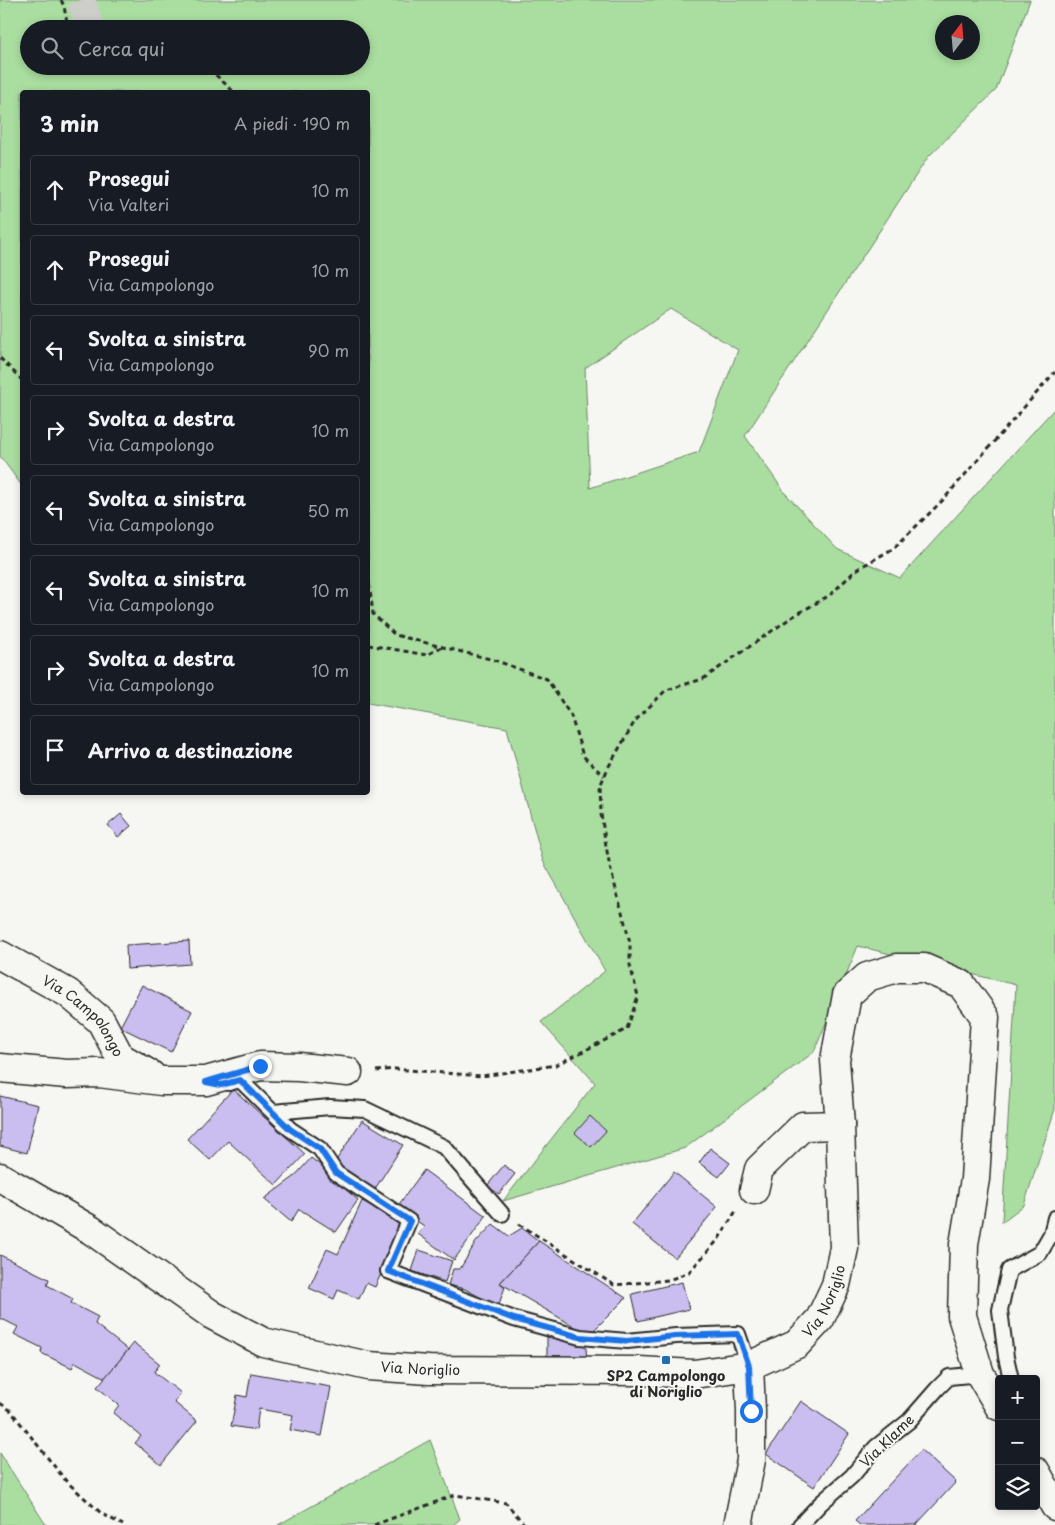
<!DOCTYPE html>
<html lang="it">
<meta charset="utf-8">
<style>
body{margin:0;font-family:"Playpen Sans",sans-serif;background:#20242c;color:#f1f3f6}
.controls{position:absolute;right:15px;bottom:15px;display:grid;overflow:hidden;border-radius:5px;box-shadow:0 2px 8px #0003}
.controls button{width:45px;height:45px;display:grid;place-items:center;padding:0;border:0;border-bottom:1px solid #363941;background:#171b24;color:#f1f3f6;font:25px sans-serif}
.compass{position:absolute;left:935px;top:15px;width:45px;height:45px;border-radius:50%;background:#171b24;box-shadow:0 2px 8px #0003;rotate:16deg}
.stop{position:absolute;width:15px;height:15px;margin:-11px;border:4px solid #1a73e8;border-radius:50%;background:#fff}
.stop.end{background:#1a73e8;border-color:#fff;box-shadow:0 1px 5px #0008}
.list{margin:0;padding:0;list-style:none}
h2{display:flex;justify-content:space-between;align-items:center;height:65px;margin:0;padding:0 20px;font-size:21px}
h2 small{font-size:16px;font-weight:400;color:#9ea1a6}
.list li{display:grid;grid-template-columns:32px 1fr auto;gap:15px;align-items:center;box-sizing:border-box;height:70px;margin:0 10px 10px;padding:0 10px;border:1px solid #363941;border-radius:5px}
.list b{display:block;font-size:19px;white-space:nowrap}
.list p{margin:0;font-size:16px;white-space:nowrap;color:#9ea1a6}
.list em{font-size:16px;font-style:normal;color:#9ea1a6}
.icon{flex:none;width:28px;height:28px;fill:none;stroke:currentColor;stroke-width:2;stroke-linecap:round;stroke-linejoin:round}
.map{position:relative;flex:none;width:1055px;height:1525px;overflow:hidden}
.search{position:absolute;background:#171b24;box-shadow:0 2px 8px #0003;left:20px;top:20px;width:350px;height:55px;display:flex;align-items:center;gap:12px;box-sizing:border-box;padding:0 18px;border-radius:28px;color:#9ea1a6;font-size:19px}
.panel{position:absolute;background:#171b24;box-shadow:0 2px 8px #0003;left:20px;top:90px;width:350px;height:705px;border-radius:5px}
.map>svg:first-child{display:block}
.green{fill:#aadea0;stroke:#6a8466;fill-rule:evenodd}
.building{fill:#cabdef;stroke:#2b2b2b}
.lines{fill:none;stroke-linecap:round;stroke-linejoin:round}
.street-tunnel{stroke:#cdcdca;stroke-width:28;stroke-dasharray:28 14;stroke-linecap:butt}
.lane-casing{stroke:#2b2b2b;stroke-width:18}
.street-casing{stroke:#2b2b2b;stroke-width:31}
.secondary-casing{stroke:#2b2b2b;stroke-width:31}
.path{stroke:#2b2b2b;stroke-width:3;stroke-dasharray:5 4;stroke-linecap:butt}
.lane{stroke:#f6f6f2;stroke-width:14}
.street{stroke:#f6f6f2;stroke-width:28}
.secondary{stroke:#f6f6f2;stroke-width:28}
.route{stroke:#1a73e8;stroke-width:6}
.poi-dot{fill:#1f6fb2;stroke:#f6f6f2;stroke-width:2}
.labels{text-anchor:middle;stroke-width:4;stroke-linejoin:round;paint-order:stroke}
.street-label{font-size:14px;fill:#2b2b2b;stroke:#f6f6f2}
.poi-label{font-size:14px;font-weight:bold;fill:#2b2b2b;stroke:#f6f6f2}
</style>
<div class="map">
<svg width="1055" height="1525" viewBox="0 0 1055 1525">
<rect width="100%" height="100%" fill="#f6f6f2"/>
<filter id="ink" filterUnits="userSpaceOnUse"><feTurbulence type="fractalNoise" baseFrequency=".02" numOctaves="2"/><feDisplacementMap in="SourceGraphic" scale="10" xChannelSelector="R" yChannelSelector="G"/><feConvolveMatrix kernelMatrix="1 2 1 2 8 2 1 2 1" color-interpolation-filters="sRGB"/></filter>
<g filter="url(#ink)">
<g class="green">
<path d="M0,0h1030l-34,90 -68,67 -183,279 40,57 52,56 63,29 155,-170v701l-31,96 -22,17 14,-237 -158,-39 -44,106 -129,96 -182,53 92,-118 -54,-61 64,-51 -62,-110 -36,-133 -139,-25v-611h-346v394l-22,-30zM942,22h30v30h-30zM29,29h332v37h-332zM671,309l67,41 -39,102 -109,36 -5,-120z"/>
<polygon points="430,1440 460,1519 453,1525 278,1525"/>
<polygon points="0,1453 46,1525 0,1525"/>
</g>
<g class="building">
<polygon points="121,814 131,826 118,837 108,825"/>
<polygon points="189,941 190,964 127,969 126,945"/>
<polygon points="142,985 192,1011 171,1052 120,1027"/>
<polygon points="233,1089 305,1154 276,1185 228,1141 210,1160 187,1139"/>
<polygon points="0,1096 38,1105 27,1153 0,1146"/>
<polygon points="590,1116 606,1131 591,1147 575,1133"/>
<polygon points="362,1120 403,1145 373,1192 332,1167"/>
<polygon points="710,1148 730,1163 719,1177 699,1163"/>
<polygon points="311,1158 346,1185 344,1188 358,1200 336,1232 299,1209 291,1222 264,1199 294,1177"/>
<polygon points="504,1165 515,1174 499,1194 487,1186"/>
<polygon points="424,1170 486,1216 454,1260 418,1234 424,1226 397,1207"/>
<polygon points="674,1172 717,1207 675,1258 632,1224"/>
<polygon points="362,1201 405,1221 375,1287 366,1283 359,1299 338,1290 334,1299 309,1288 327,1249 338,1254"/>
<polygon points="493,1224 509,1236 522,1228 539,1241 500,1283 505,1287 498,1307 465,1289 448,1285 453,1269 460,1269 476,1242"/>
<polygon points="539,1241 626,1298 589,1335 500,1283"/>
<polygon points="419,1250 452,1261 445,1282 412,1271"/>
<polygon points="0,1255 49,1279 47,1285 73,1299 71,1303 98,1317 95,1324 128,1350 105,1378 75,1362 72,1368 41,1353 42,1348 14,1334 18,1327 0,1318"/>
<polygon points="682,1282 689,1309 638,1321 632,1294"/>
<polygon points="547,1336 569,1336 586,1347 587,1365 547,1365"/>
<polygon points="134,1343 160,1364 154,1372 181,1393 174,1402 197,1421 161,1465 135,1443 141,1436 113,1413 119,1405 97,1387"/>
<polygon points="251,1373 331,1387 322,1436 290,1430 293,1415 259,1409 256,1430 231,1426 237,1395 247,1397"/>
<polygon points="801,1401 849,1434 814,1487 766,1454"/>
<polygon points="921,1450 956,1482 916,1525 860,1525 855,1521"/>
</g>
<g class="lines">
<polyline class="street-tunnel" points="81,0 91,29"/>
<defs>
<g id="lane">
<polyline points="229,1083 240,1080 290,1129 320,1149 336,1173 409,1221 388,1271 514,1319 580,1337 627,1341 676,1336 738,1334 749,1366"/>
<polyline points="273,1112 330,1107 365,1109 444,1147 502,1214"/>
<polyline points="1011,1379 1006,1357 1000,1310 1009,1270 1040,1253 1051,1234 1055,1218"/>
<polyline points="800,1525 821,1503 852,1476 876,1447 909,1421 937,1389 949,1377 980,1374"/>
</g>
<g id="street">
<path id="s1" d="M0,955l68,38 33,28 19,36 31,18"/>
<polyline points="0,1068 67,1074 99,1073 161,1081 206,1081 260,1066 299,1067 348,1072"/>
<polyline points="754,1190 759,1169 803,1126 840,1125"/>
<polyline points="738,1525 751,1460 751,1411 749,1366"/>
</g>
<g id="secondary">
<path id="s2" d="M0,1177l91,53 121,85 51,27 105,24 61,4 210,1 55,3 55,-8 48,-22 23,-25 16,-34 8,-37 -4,-123 -5,-65 12,-65 20,-18 30,-9h27l37,16 24,33 -10,162 -11,65 -2,72 18,58 19,32"/>
<polyline points="1036,1472 1055,1506"/>
</g>
</defs>
<use href="#lane" class="lane-casing"/>
<use href="#street" class="street-casing"/>
<use href="#secondary" class="secondary-casing"/>
<g class="path">
<polyline points="61,0 64,6 68,29"/>
<polyline points="49,66 59,70 68,66"/>
<polyline points="200,66 217,76 234,92"/>
<polyline points="0,358 22,380"/>
<polyline points="368,575 373,614 395,635 494,660 547,679 571,716 583,756 604,776"/>
<polyline points="368,645 427,655 441,647"/>
<polyline points="376,1071 395,1069 482,1076 556,1065 627,1029 638,996 630,965 630,943 625,923 610,867 606,846 601,814 600,786 609,766 635,721 666,690 703,679 792,617 830,595 856,570 894,548 942,501 1055,372"/>
<polyline points="519,1224 614,1285 669,1280 689,1272 718,1240 736,1211"/>
<polyline points="0,1403 10,1410 66,1481 102,1514 123,1525"/>
<polyline points="374,1525 455,1495 506,1503 525,1525"/>
</g>
<use href="#lane" class="lane"/>
<use href="#street" class="street"/>
<use href="#secondary" class="secondary"/>
</g>
</g>
<g class="lines" filter="url(#ink)">
<polyline class="route" points="260,1066 206,1082 221,1085 240,1080 290,1129 320,1149 336,1173 410,1221 388,1271 514,1319 580,1337 627,1341 676,1336 738,1334 749,1366 751,1411"/>
</g>
<rect class="poi-dot" x="661" y="1355" width="10" height="10" rx="2.5"/>
<g class="labels">
<g class="street-label">
<text dy="5" stroke="none"><textPath href="#s1" startOffset="105">Via Campolongo</textPath></text>
<text dy="5" stroke="none"><textPath href="#s2" startOffset="905">Via Noriglio</textPath></text>
<text dy="5" stroke="none"><textPath href="#s2" startOffset="471">Via Noriglio</textPath></text>
<text transform="translate(887 1441) rotate(-44)" y="5">Via Klame</text>
</g>
<g class="poi-label">
<text x="666" y="1381">SP2 Campolongo<tspan x="666" dy="16">di Noriglio</tspan></text>
</g>
</g>
</svg>
<div class="controls">
<button>+</button>
<button>−</button>
<button><svg class="icon" aria-label="layers" viewBox="0 0 24 24"><path d="M12 4l9 5-9 5-9-5zM3 14l9 5 9-5"/></svg></button>
</div>
<svg class="compass" viewBox="-18 -18 36 36"><path d="M0-13l5 13h-10z" fill="#e53935"/><path d="M0 13l5-13h-10z" fill="#9ea1a6"/></svg>
<div class="stop" style="left:751px;top:1411px"></div>
<div class="stop end" style="left:260px;top:1066px"></div>
<div class="search"><svg class="icon" aria-label="search" viewBox="0 0 24 24"><circle cx="10" cy="10" r="6"/><path d="M15 15l6 6"/></svg>Cerca qui</div>
<section class="panel">
<h2>3 min<small>A piedi · 190 m</small></h2>
<ul class="list">
<li><svg class="icon" aria-label="ahead" viewBox="0 0 24 24"><path d="M12 20V5M6 11l6-6 6 6"/></svg><div><b>Prosegui</b><p>Via Valteri</p></div><em>10 m</em></li>
<li><svg class="icon" aria-label="ahead" viewBox="0 0 24 24"><path d="M12 20V5M6 11l6-6 6 6"/></svg><div><b>Prosegui</b><p>Via Campolongo</p></div><em>10 m</em></li>
<li><svg class="icon" aria-label="left" viewBox="0 0 24 24"><path d="M17 20v-9H6M10 6l-5 5 5 5"/></svg><div><b>Svolta a sinistra</b><p>Via Campolongo</p></div><em>90 m</em></li>
<li><svg class="icon" aria-label="right" viewBox="0 0 24 24"><path d="M7 20v-9h11M14 6l5 5-5 5"/></svg><div><b>Svolta a destra</b><p>Via Campolongo</p></div><em>10 m</em></li>
<li><svg class="icon" aria-label="left" viewBox="0 0 24 24"><path d="M17 20v-9H6M10 6l-5 5 5 5"/></svg><div><b>Svolta a sinistra</b><p>Via Campolongo</p></div><em>50 m</em></li>
<li><svg class="icon" aria-label="left" viewBox="0 0 24 24"><path d="M17 20v-9H6M10 6l-5 5 5 5"/></svg><div><b>Svolta a sinistra</b><p>Via Campolongo</p></div><em>10 m</em></li>
<li><svg class="icon" aria-label="right" viewBox="0 0 24 24"><path d="M7 20v-9h11M14 6l5 5-5 5"/></svg><div><b>Svolta a destra</b><p>Via Campolongo</p></div><em>10 m</em></li>
<li><svg class="icon" aria-label="arrive" viewBox="0 0 24 24"><path d="M6 21V4h12l-3 4 3 4H6"/></svg><div><b>Arrivo a destinazione</b></div></li>
</ul>
</section>
</div>
